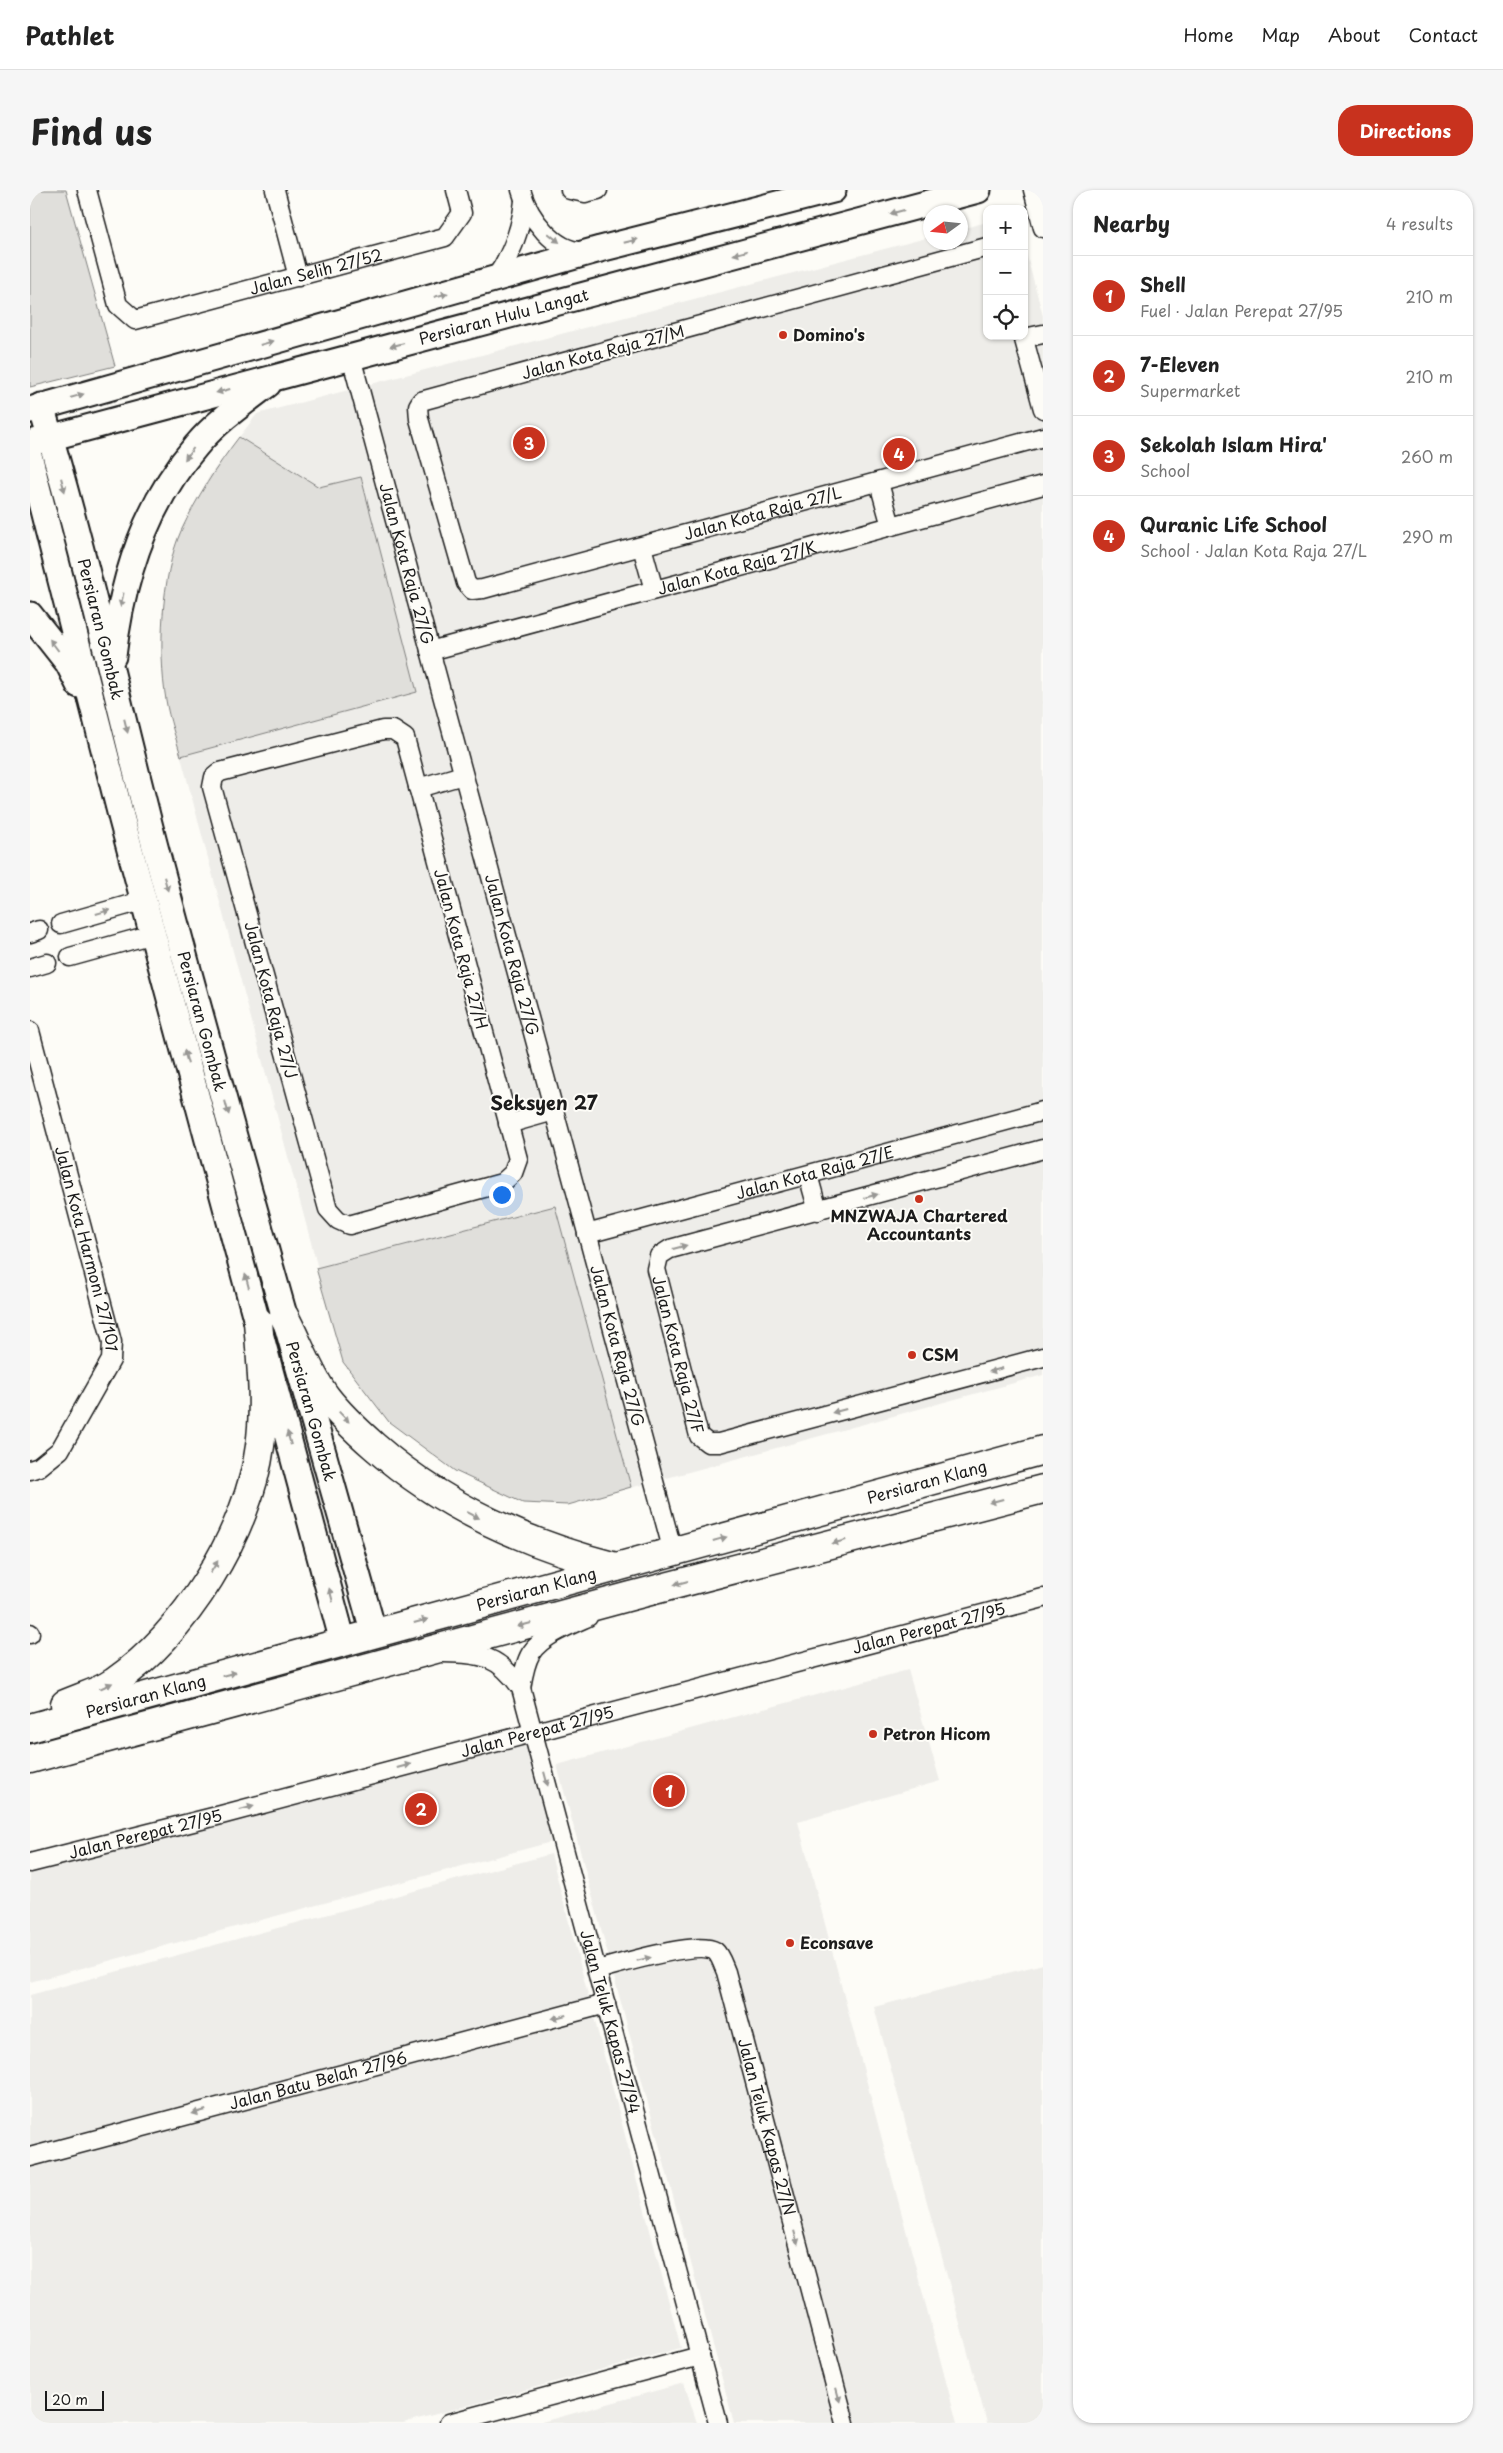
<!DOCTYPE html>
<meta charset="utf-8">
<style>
body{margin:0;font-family:"Playpen Sans",sans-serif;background:#f6f6f6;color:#222}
.controls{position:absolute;right:15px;top:15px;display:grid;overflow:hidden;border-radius:10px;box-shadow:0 1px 4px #0004}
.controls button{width:45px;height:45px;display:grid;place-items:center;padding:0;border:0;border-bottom:1px solid #e0e0e0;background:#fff;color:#222;font:25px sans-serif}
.compass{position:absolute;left:893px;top:15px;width:45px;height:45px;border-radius:50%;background:#fff;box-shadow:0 1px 4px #0004;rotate:255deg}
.scale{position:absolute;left:15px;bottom:12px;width:59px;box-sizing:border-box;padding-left:5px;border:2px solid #1c1c1c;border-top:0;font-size:14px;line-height:18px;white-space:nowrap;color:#1c1c1c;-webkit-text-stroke:4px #fdfcf7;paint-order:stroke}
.you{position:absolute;left:471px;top:1004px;width:18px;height:18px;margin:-12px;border:4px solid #fff;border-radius:50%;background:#1a73e8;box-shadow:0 0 0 8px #1a73e833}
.badge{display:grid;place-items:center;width:32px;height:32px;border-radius:50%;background:#c8321e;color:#fff;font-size:16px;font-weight:700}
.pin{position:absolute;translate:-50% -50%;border:2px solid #fff;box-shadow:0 1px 5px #0006}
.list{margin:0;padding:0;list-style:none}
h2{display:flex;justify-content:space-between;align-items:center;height:65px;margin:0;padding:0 20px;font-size:21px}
h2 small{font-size:16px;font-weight:400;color:#767676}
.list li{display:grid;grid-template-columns:32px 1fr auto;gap:15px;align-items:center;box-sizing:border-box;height:80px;padding:0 20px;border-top:1px solid #e0e0e0}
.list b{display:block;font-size:19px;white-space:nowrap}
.list p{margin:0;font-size:16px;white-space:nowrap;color:#767676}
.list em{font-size:16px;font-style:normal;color:#767676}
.icon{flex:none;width:28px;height:28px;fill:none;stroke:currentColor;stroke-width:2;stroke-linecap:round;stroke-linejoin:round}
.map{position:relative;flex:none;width:1013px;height:2233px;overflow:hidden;border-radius:20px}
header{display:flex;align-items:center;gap:30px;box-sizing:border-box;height:70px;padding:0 25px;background:#fff;border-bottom:1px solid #e0e0e0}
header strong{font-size:24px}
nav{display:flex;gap:28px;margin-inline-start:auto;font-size:18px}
.intro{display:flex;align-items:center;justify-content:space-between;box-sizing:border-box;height:120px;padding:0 30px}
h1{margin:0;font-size:35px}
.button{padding:12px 22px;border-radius:20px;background:#c8321e;color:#fff;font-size:18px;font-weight:700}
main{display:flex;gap:30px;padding:0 30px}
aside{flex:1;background:#fff;border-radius:20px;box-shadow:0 1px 4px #0004}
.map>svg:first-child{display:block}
.built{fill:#eeede9}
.green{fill:#e0dfdb;stroke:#7e7e7c}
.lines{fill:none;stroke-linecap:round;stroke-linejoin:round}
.street-casing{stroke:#1c1c1c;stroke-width:21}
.secondary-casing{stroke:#1c1c1c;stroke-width:29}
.primary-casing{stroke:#1c1c1c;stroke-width:31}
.street{stroke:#fdfcf7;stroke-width:18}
.secondary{stroke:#fdfcf7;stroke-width:25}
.primary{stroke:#fdfcf7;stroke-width:28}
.oneway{fill:#989794}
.poi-dot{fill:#c8321e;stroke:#fdfcf7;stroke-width:2}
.labels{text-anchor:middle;stroke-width:4;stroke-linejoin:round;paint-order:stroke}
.street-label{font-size:16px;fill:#1c1c1c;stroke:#fdfcf7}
.poi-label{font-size:16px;font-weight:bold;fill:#1c1c1c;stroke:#fdfcf7;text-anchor:start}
.quarter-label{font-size:19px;font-weight:bold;fill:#1c1c1c;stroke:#fdfcf7}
</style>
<header>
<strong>Pathlet</strong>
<nav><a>Home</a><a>Map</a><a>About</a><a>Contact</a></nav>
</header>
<div class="intro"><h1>Find us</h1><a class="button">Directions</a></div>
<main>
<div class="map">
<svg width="1013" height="2233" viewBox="0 0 1013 2233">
<rect width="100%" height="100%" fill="#fdfcf7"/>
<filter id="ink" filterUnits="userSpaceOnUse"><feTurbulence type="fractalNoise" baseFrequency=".02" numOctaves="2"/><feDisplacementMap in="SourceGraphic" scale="10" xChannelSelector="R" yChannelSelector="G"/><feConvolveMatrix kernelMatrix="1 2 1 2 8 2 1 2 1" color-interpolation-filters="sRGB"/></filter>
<g filter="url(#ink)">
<g class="built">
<polygon points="957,32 957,146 994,146 994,55 1013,126 1013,1185 538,1315 493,1313 425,1281 359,1232 313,1172 136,511 132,463 135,400 150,343 180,285 227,224 900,47 901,52 931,52 931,39"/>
<polygon points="878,1480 910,1591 768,1632 927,2233 704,2233 527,1575"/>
<polygon points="497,1551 525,1651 0,1792 0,1680"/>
<polygon points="521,1664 651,2158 373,2233 0,2233 0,1805"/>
<polygon points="1013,1774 1013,2233 957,2233 844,1817"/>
<polygon points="654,2193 667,2233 508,2233"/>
</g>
<g class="green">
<polygon points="0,0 36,0 85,176 0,197"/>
<path d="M209,247l80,50 42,-10 56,215 -236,64c-5,-18 -12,-37 -15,-56 -8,-48 -5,-124 15,-169 16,-34 35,-64 58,-94z"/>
<polygon points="525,1016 601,1297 538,1315 493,1313 425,1281 359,1232 313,1172 286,1078"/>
</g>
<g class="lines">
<defs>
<g id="street">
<path id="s1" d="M57,0l31,115 17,15 310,-83 17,-24 -6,-23"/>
<polyline points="245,0 268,87"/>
<path d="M491,0c7,26 34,65 66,61"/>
<polyline points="540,0 555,3 568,0"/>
<polyline points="1003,0 1013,38"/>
<path id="s2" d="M957,57l-566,154 -3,5 1,13 47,164 6,7 11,-1 560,-152"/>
<path d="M464,90c17,-24 27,-49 30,-79"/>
<polyline points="993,146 1013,219"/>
<polyline points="994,148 1013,144"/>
<path id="s3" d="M321,167l322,1195"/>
<polyline points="849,293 861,336"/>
<polyline points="612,357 624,400"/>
<path id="s4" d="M400,461l613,-166"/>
<polygon points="353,540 363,540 375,548 488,969 483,983 472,993 319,1035 308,1030 298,1019 182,597 184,587 190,582"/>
<polyline points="388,598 433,585"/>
<polyline points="31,734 115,710"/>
<polyline points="0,743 9,740"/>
<polyline points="40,767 123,744"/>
<polyline points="0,778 17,773"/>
<path id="s5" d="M0,841l82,311 -1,18 -51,90 -21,17 -9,3"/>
<polyline points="478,934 524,921"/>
<path id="s6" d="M1013,959l-373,100 -11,7 -3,13 43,167 9,7h11l324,-86"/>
<polyline points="778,985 788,1021"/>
<path id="s7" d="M557,1044l456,-123"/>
<polyline points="0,1443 0,1444"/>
<path id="s8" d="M413,1463c39,1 55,2 78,35l197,735"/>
<path d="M491,1498c2,-12 4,-25 10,-35 11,-17 39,-28 57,-36"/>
<path id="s9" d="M0,1673l191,-48 822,-217"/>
<path id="s10" d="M567,1780c23,-6 100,-30 118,-19 5,4 8,14 11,21l119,451"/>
<path id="s11" d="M0,1967l576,-153"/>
<polyline points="419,2233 670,2166"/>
</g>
<g id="secondary">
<path id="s12" d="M11,216c43,143 75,289 112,433 70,266 147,530 221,795"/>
<polyline points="0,220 570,59 803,0"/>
<path id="s13" d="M4,252l944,-252"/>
<polyline points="0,269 92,630 313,1452"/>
<polyline points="0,425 38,473 49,495"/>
<path d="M83,466c9,-77 32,-151 83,-210 20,-24 47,-43 72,-62"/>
</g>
<g id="primary">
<path d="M254,1126c13,24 26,60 42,81 14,18 31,34 48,49 69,61 152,98 242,121"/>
<path d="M35,1514c16,-7 35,-12 49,-22 70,-47 135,-151 146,-236 6,-41 1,-83 -2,-125"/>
<path id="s14" d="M0,1538l1013,-278"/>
<polyline points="0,1569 601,1406 1013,1299"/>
</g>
</defs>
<use href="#street" class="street-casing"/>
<use href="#secondary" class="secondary-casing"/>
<use href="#primary" class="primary-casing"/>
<use href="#street" class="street"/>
<use href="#secondary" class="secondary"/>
<use href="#primary" class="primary"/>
</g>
<defs><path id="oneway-solid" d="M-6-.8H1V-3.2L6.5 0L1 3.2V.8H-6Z" transform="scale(1.25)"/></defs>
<g class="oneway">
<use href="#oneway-solid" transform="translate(867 22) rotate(165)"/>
<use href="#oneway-solid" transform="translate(524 48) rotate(39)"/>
<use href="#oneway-solid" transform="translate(601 51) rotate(-14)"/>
<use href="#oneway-solid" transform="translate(710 63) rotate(165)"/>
<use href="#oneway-solid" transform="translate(411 105) rotate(-15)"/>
<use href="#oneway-solid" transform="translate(237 153) rotate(-16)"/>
<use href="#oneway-solid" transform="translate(367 155) rotate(165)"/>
<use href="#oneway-solid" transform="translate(193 201) rotate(165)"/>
<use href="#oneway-solid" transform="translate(47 206) rotate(-16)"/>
<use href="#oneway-solid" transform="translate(159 264) rotate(127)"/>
<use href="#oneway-solid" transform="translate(33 295) rotate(75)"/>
<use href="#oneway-solid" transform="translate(92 410) rotate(102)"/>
<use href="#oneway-solid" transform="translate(24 455) rotate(-127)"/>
<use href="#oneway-solid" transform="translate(96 536) rotate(76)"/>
<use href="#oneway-solid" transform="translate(136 694) rotate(75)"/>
<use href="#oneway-solid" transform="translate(73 722) rotate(-16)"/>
<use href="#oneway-solid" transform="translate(156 867) rotate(-105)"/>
<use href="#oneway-solid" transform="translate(197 918) rotate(75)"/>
<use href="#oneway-solid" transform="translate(841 1006) rotate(-15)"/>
<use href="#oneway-solid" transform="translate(650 1057) rotate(-15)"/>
<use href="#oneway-solid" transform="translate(217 1091) rotate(-105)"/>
<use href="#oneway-solid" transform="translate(966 1180) rotate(165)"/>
<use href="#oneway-solid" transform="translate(809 1221) rotate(165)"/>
<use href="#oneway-solid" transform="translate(314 1227) rotate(46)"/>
<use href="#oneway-solid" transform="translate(259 1248) rotate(-105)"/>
<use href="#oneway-solid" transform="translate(966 1311) rotate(165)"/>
<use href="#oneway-solid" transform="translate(443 1325) rotate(27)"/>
<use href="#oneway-solid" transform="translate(690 1349) rotate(-16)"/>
<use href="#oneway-solid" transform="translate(809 1352) rotate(165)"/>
<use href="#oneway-solid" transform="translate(184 1377) rotate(-58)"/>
<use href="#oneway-solid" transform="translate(651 1393) rotate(165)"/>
<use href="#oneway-solid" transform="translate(301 1405) rotate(-105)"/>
<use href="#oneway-solid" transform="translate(391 1431) rotate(-15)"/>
<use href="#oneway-solid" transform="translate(494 1435) rotate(165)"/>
<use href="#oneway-solid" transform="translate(199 1484) rotate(-15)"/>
<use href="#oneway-solid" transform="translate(76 1496) rotate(-25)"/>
<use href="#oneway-solid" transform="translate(374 1576) rotate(-15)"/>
<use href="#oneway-solid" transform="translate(516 1589) rotate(75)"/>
<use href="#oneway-solid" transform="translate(217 1618) rotate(-15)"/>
<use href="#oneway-solid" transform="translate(614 1769) rotate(-13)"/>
<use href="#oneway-solid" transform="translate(529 1827) rotate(165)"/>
<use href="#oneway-solid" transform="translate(169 1922) rotate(165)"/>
<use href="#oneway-solid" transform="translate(766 2048) rotate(75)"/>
<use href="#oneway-solid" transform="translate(808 2205) rotate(75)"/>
</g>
</g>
<g class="poi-dot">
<circle cx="753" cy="145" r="5"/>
<circle cx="889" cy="1009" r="5"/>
<circle cx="882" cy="1165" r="5"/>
<circle cx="843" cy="1544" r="5"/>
<circle cx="760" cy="1753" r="5"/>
</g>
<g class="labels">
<g class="street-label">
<text dy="6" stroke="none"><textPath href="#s1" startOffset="329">Jalan Selih 27/52</textPath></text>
<text dy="6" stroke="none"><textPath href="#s13" startOffset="486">Persiaran Hulu Langat</textPath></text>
<text transform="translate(573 162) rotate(-15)" y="6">Jalan Kota Raja 27/M</text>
<text dy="6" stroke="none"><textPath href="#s2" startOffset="1086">Jalan Kota Raja 27/L</textPath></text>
<text dy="6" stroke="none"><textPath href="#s3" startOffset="214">Jalan Kota Raja 27/G</textPath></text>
<text dy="6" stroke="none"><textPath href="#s4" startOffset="318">Jalan Kota Raja 27/K</textPath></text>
<text dy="6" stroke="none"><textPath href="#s12" startOffset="231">Persiaran Gombak</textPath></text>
<text transform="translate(431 759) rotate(75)" y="6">Jalan Kota Raja 27/H</text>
<text dy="6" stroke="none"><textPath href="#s3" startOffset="619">Jalan Kota Raja 27/G</textPath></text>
<text transform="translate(241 810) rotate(75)" y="6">Jalan Kota Raja 27/J</text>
<text dy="6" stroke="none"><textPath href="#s12" startOffset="636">Persiaran Gombak</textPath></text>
<text dy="6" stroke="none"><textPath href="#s7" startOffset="236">Jalan Kota Raja 27/E</textPath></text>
<text dy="6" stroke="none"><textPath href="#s5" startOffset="225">Jalan Kota Harmoni 27/101</textPath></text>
<text dy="6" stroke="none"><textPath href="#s3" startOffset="1024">Jalan Kota Raja 27/G</textPath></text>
<text dy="6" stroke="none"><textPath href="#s6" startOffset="501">Jalan Kota Raja 27/F</textPath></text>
<text dy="6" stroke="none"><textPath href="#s12" startOffset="1041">Persiaran Gombak</textPath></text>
<text dy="6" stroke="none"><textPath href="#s14" startOffset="930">Persiaran Klang</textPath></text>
<text dy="6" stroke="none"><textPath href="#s14" startOffset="525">Persiaran Klang</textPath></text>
<text dy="6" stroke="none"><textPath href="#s9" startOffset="929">Jalan Perepat 27/95</textPath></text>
<text dy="6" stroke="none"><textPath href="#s14" startOffset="120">Persiaran Klang</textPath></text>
<text dy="6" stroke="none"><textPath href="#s9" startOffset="524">Jalan Perepat 27/95</textPath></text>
<text dy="6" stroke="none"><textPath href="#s9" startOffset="119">Jalan Perepat 27/95</textPath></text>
<text dy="6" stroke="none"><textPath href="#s8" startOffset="436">Jalan Teluk Kapas 27/94</textPath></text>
<text dy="6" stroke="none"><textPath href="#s11" startOffset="298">Jalan Batu Belah 27/96</textPath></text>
<text dy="6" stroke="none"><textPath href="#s10" startOffset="305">Jalan Teluk Kapas 27/N</textPath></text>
</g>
<g class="poi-label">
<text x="763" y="151">Domino's</text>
<text x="889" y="1032" text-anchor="middle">MNZWAJA Chartered<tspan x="889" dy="18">Accountants</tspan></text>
<text x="892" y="1171">CSM</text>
<text x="853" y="1550">Petron Hicom</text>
<text x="770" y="1759">Econsave</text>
</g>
<g class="quarter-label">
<text x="514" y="920">Seksyen 27</text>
</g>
</g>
</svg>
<div class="controls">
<button>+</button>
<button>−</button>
<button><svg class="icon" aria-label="locate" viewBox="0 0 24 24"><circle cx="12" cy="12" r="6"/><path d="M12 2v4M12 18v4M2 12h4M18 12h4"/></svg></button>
</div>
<svg class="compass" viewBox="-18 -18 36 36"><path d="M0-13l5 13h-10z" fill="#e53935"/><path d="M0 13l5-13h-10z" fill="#767676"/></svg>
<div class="scale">20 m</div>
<div class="you"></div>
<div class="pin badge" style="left:639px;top:1601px">1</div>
<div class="pin badge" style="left:391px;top:1619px">2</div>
<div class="pin badge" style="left:499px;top:253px">3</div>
<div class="pin badge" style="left:869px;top:264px">4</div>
</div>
<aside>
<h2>Nearby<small>4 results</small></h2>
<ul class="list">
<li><span class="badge">1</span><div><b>Shell</b><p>Fuel · Jalan Perepat 27/95</p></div><em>210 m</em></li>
<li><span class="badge">2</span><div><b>7-Eleven</b><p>Supermarket</p></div><em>210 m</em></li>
<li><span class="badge">3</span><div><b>Sekolah Islam Hira'</b><p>School</p></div><em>260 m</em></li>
<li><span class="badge">4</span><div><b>Quranic Life School</b><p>School · Jalan Kota Raja 27/L</p></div><em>290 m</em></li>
</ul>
</aside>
</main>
